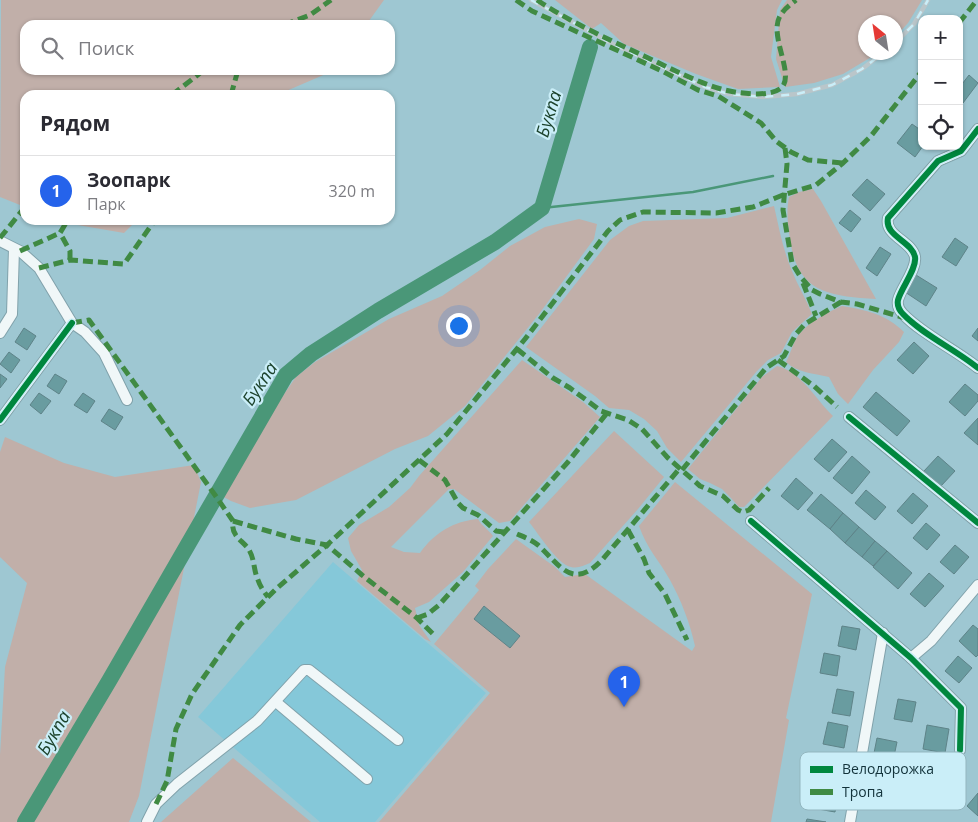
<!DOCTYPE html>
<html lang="ru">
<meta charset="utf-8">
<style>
body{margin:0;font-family:"Open Sans",sans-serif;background:#f7f7f7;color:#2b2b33}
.controls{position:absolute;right:15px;top:15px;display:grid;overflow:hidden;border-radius:10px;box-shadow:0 1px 4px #0004}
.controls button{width:45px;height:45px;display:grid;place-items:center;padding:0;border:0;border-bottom:1px solid #e1e1e2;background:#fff;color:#2b2b33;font:25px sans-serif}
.compass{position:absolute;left:858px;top:15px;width:45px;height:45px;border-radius:50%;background:#fff;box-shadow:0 1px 4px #0004;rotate:330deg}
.you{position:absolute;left:458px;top:325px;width:18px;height:18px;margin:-12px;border:4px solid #fff;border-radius:50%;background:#1a73e8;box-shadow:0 0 0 8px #1a73e833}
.badge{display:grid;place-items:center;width:32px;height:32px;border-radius:50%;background:#2563eb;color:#fff;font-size:16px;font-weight:700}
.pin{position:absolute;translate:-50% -41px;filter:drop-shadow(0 1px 2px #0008)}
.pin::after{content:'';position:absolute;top:26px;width:18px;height:15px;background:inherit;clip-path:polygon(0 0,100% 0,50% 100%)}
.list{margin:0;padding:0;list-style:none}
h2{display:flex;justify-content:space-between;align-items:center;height:65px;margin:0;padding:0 20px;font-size:21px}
h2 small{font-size:16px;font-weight:400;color:#7c7c81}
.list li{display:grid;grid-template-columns:32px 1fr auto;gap:15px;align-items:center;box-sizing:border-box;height:70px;padding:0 20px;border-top:1px solid #e1e1e2}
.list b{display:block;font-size:19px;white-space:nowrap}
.list p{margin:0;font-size:16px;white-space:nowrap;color:#7c7c81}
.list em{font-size:16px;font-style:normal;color:#7c7c81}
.icon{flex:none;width:28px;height:28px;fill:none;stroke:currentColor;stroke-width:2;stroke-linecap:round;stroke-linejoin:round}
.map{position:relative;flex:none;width:978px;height:822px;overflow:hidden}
.search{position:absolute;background:#fff;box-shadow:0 1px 4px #0004;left:20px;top:20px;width:375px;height:55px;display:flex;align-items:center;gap:12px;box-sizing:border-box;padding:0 18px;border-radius:15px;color:#7c7c81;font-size:19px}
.panel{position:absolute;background:#fff;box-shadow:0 1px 4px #0004;left:20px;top:90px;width:375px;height:135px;border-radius:15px}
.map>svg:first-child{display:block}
.built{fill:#85c8d9}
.green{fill:#c1afa9}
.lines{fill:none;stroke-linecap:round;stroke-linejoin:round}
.stream{stroke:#4a9778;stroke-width:2.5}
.river{stroke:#4a9778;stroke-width:16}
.building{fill:#699ca0;stroke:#5e8388}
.minor-casing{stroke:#81a2ab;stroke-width:12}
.minor{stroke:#f0f7f8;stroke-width:10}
.rail-casing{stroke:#bac6ca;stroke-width:4.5}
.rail{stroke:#caeef8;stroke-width:2.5;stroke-dasharray:8;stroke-linecap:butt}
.quiet{stroke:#408a43;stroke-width:5;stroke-dasharray:10 5;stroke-linecap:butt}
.cycleway-casing{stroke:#caeef8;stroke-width:9}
.cycleway{stroke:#00873e;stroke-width:6}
.labels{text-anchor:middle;stroke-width:4.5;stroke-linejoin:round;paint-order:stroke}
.water-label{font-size:18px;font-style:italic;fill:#1d432d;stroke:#caeef8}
.key{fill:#caeef8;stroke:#93b6bf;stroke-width:1}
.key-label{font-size:14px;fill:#13333b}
</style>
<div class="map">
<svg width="978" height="822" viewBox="0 0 978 822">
<rect width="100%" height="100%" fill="#9ec7d2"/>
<polygon class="built" points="333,562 486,693 375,822 320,822 198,717"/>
<g class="green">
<polygon points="1,0 384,0 366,25 25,25 25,70 335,70 277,95 25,95 25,207 0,197"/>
<polygon points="555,0 782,0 777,10 771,57 780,87 738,89 696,74 624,44 601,23 592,29"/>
<polygon points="787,0 922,0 908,23 896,36 896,22 866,22 866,52 878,53 843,74 814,83 785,87 776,59 780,10"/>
<path d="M813,189l8,12 55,98c-47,-3 -79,-6 -86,-60 -2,-14 -4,-28 -1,-42l10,-5z"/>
<path d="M774,206c5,22 9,44 18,65 6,15 14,28 20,43l-20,18 -11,21 -13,7 -11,11 -76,91 -14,-14 -10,-17 -13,-12 -15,-9 -20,-2 -14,-12 -69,-49 84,-107 19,-14 14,-5 84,-3z"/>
<polygon points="579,219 597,224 594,239 539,314 465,406 428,436 395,449 296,500 250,508 231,501 220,495 272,411 296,377 315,362 389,319 442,296 480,270 510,246 545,227"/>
<polygon points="58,220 137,220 124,233 66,223"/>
<path d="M842,306c24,4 44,8 62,26l-5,10 -26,28 -25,34 -10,-10 -9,-17c-16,-4 -31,-4 -43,-15 4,-7 6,-16 10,-23 9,-15 30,-26 46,-33z"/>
<path d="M522,360l61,42 17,15 -90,104 -11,2 -45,-34h-5l-58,58 13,5 16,1c14,-20 34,-32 58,-34 4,7 10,10 15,17l-30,36 -34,30 -14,6 4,17 12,17 -6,-3 -68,-58 5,-11 -11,-19 -3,-13 11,-13 30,-18 21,-19 9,-12z"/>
<path d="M777,366c25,6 39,34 56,50l-83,85 -6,6h-5l-8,-9 -9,-9 -12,-6 -10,-4 -12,-10 74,-92z"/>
<path d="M614,431l50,46 -26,32 -48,54c-6,2 -12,6 -19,4 -13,-2 -33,-34 -42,-45z"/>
<polygon points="5,437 64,463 115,477 194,465 201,482 139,796 129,822 0,822 0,755 5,667 27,583 0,557 0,452"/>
<path d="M675,482l137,112 -26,124 3,2 -18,102h-392l111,-129 -56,-49 45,-54 -4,-4 13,-17 28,-30 39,28 10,10 20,-3 107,77 3,-5c-5,-23 -14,-46 -25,-66 -11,-20 -23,-31 -31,-54z"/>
<polygon points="233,758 311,822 161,822"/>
</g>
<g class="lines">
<polyline class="stream" points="542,208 693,192 773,176"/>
<polyline class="river" points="25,822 109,681 286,375 311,354 378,311 495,242 542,208 590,47"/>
</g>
<g class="building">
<polygon points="969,75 978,83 963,103 959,101 959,88"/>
<polygon points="912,124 922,131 922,146 923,146 915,157 897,143"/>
<polygon points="867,179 885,194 870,211 852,195"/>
<polygon points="850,210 861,219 851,232 839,223"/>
<polygon points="955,238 968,247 956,266 942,257"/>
<polygon points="880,247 891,254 877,276 866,268"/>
<polygon points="916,275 937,288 926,306 905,292"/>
<polygon points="24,328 36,336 27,350 15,342"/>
<polygon points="978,328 978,341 972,336"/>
<polygon points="914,342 929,356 913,374 897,360"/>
<polygon points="9,352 20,360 11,373 0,364"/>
<polygon points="0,374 7,379 0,388"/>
<polygon points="55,374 67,381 59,394 47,386"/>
<polygon points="965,384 978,395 978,401 965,416 949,402"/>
<polygon points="876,392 910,421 897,436 863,407"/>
<polygon points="39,393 51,401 41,414 30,405"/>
<polygon points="83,393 95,401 87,413 74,405"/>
<polygon points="109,409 123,417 115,430 101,421"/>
<polygon points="978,418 978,445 964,433"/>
<polygon points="832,439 847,452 829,472 814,459"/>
<polygon points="852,456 870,472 852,494 833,478"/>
<polygon points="938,456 955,471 941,486 924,471"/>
<polygon points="796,478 813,493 798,510 781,496"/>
<polygon points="866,490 886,507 875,520 855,503"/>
<polygon points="913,493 928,506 912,524 897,511"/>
<polygon points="821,494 843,513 830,529 807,510"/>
<polygon points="843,513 859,527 845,543 830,529"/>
<polygon points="926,523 940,535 927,550 913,538"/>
<polygon points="859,527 875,541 862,557 845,543"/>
<polygon points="875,541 887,551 873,566 862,557"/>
<polygon points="955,545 969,557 954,574 940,562"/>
<polygon points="887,551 912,573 898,589 873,567"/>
<polygon points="929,573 944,586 925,607 910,594"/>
<polygon points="484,606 520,636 510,648 474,619"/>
<polygon points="973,625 978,629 978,655 976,657 959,641"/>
<polygon points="842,626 860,629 856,650 838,646"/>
<polygon points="824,653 840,656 837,676 820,673"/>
<polygon points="958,656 972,668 959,683 945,671"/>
<polygon points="837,689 854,692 850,716 832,713"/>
<polygon points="898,699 916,702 912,722 894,719"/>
<polygon points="828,722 848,726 844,748 823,744"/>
<polygon points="927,725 949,729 945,753 923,749"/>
<polygon points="877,738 897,742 893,761 873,758"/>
<polygon points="822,787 839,790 835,812 818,809"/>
<polygon points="978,793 978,816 967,806"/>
<polygon points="807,819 826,822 806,822"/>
</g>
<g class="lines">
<defs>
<g id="minor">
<path d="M978,129l-17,22 -23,10 -50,57c-4,18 24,23 27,39 2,12 -14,31 -17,43 -1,5 1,10 5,14 20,21 52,35 75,54"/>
<polyline points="0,241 20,251 39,268 72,323 85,332 104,353 127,400"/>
<polyline points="0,333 12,314 14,249"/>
<polyline points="849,417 978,523"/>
<polyline points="0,420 72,323"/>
<polyline points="751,521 911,658 961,708 960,750"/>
<polyline points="911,658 931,641 978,585"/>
<polyline points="276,702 367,779"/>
<polyline points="147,822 156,804 177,784 257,721 304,670 309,670 398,740"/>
<polyline points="850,822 883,633"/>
</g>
</defs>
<use href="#minor" class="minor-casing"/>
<use href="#minor" class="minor"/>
<defs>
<g id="rail">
<polyline points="531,0 613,44 705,87 729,94 763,97 797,94 832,85 862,69 884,52"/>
<polyline points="896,42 914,24 928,0"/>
</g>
</defs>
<use href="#rail" class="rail-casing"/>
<use href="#rail" class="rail"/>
<g class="quiet">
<polyline points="516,0 532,11 662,71 698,90 718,96 761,123 776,141 791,152 808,160 843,163"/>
<path d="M537,0c33,22 71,39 107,56 26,12 50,25 77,33 14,4 52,10 62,-3 10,-15 -14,-51 -3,-70 4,-7 10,-11 16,-16"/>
<polyline points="959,23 977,0"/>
<polyline points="284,25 310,15 331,0"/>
<polyline points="172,95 204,70"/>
<polyline points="231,95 238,70"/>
<polyline points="785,148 787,164 783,210 792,263 800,276 812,290 820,294 841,302 857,304 905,318"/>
<polyline points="0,238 25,207"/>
<polyline points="20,251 60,233"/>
<polyline points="70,260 70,251 60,233 66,223 71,220"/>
<polyline points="39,268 70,260 124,264 155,220"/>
<polyline points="803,283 816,316"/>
<path d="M72,323l17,-3 126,175 18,26c-2,14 6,17 14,26 8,10 6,22 11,33 2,6 6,12 10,17"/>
<polyline points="517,349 553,378 570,388 601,411 628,420 642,429 668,458 700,486 723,496 738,510 743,512 749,510 769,488"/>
<polyline points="778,360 814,386 837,407"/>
<polyline points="419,460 445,480 458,503 463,508 478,515 496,531 505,532"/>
<polyline points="682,470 766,368 784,356 796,334 805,324 841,302"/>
<polyline points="233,521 296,539 327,545 362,575 417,618 435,636"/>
<polyline points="628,530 644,559 649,573 665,594 687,640"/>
<path d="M517,534c7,3 15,6 21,11 22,20 34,46 64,15l78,-92"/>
<polyline points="417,618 428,614 439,605 568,462 607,413"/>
<polyline points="156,804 167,781 176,729 192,694 240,625 276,589 327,545 447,434 525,339 608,231 620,220 643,212 716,213 753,207 783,195 816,185 843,163 871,136 922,71"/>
</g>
<defs>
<g id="cycleway">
<path d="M978,129l-17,22 -23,10 -50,57c-4,18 24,23 27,39 2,12 -14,31 -17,43 -1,5 1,10 5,14 20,21 52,35 75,54"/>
<polyline points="849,417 978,523"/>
<polyline points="0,420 72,323"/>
<polyline points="751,521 911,658 961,708 960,750"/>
</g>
</defs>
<use href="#cycleway" class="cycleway-casing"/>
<use href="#cycleway" class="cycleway"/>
</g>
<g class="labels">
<g class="water-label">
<text transform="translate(549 114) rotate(-73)" y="6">Букпа</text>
<text transform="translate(260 384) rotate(-56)" y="6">Букпа</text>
<text transform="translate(54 733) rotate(-60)" y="6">Букпа</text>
</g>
</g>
<rect x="800" y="752" width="166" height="58" rx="8" class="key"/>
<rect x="810" y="766" width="23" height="7" fill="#00873e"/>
<rect x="810" y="789" width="23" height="6" fill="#408a43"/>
<g class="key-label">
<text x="842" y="774">Велодорожка</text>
<text x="842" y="797">Тропа</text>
</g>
</svg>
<div class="controls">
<button>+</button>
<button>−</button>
<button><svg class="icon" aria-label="locate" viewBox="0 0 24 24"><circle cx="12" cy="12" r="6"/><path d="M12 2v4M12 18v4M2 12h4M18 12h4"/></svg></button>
</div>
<svg class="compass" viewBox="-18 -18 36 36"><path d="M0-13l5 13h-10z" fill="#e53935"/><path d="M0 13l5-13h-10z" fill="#7c7c81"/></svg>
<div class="you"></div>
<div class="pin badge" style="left:624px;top:707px">1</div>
<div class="search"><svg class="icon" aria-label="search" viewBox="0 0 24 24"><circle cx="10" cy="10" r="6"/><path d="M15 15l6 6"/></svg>Поиск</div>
<section class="panel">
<h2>Рядом<small></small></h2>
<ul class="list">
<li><span class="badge">1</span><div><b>Зоопарк</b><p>Парк</p></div><em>320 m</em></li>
</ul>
</section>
</div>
